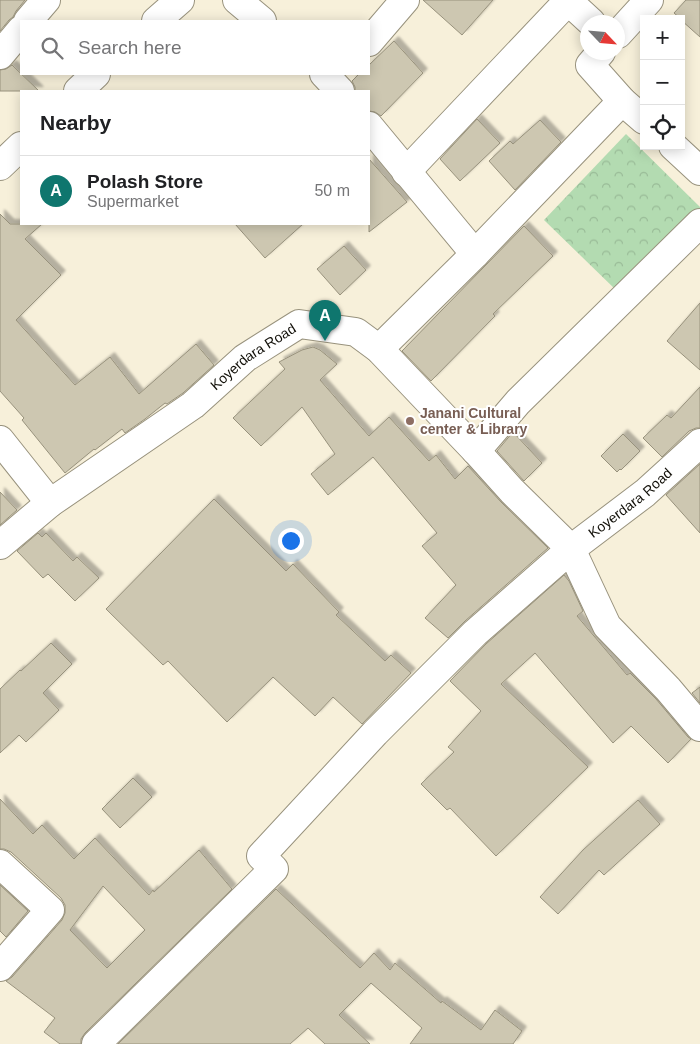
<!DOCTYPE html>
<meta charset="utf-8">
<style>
body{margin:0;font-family:Helvetica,sans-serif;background:#f2f2f2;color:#202124}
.controls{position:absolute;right:15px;top:15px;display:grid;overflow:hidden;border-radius:0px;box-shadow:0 2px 12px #0003}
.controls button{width:45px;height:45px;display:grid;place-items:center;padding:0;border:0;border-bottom:1px solid #e0e0e0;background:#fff;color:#202124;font:25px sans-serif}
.compass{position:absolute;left:580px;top:15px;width:45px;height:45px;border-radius:50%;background:#fff;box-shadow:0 2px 12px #0003;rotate:116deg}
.you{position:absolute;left:290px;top:540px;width:18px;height:18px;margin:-12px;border:4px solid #fff;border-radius:50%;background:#1a73e8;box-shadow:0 0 0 8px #1a73e833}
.badge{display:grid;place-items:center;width:32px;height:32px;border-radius:50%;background:#0f766e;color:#fff;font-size:16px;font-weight:700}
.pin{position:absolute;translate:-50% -41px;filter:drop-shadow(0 1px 2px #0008)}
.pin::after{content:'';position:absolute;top:26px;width:18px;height:15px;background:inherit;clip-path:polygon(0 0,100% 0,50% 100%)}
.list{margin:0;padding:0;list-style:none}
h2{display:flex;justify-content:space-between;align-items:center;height:65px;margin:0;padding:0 20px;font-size:21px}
h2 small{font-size:16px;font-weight:400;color:#757577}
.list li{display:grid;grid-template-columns:32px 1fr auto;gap:15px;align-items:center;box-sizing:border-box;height:70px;padding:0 20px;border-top:1px solid #e0e0e0}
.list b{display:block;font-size:19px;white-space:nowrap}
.list p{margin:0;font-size:16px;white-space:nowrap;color:#757577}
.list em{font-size:16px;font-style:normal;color:#757577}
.icon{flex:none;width:28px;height:28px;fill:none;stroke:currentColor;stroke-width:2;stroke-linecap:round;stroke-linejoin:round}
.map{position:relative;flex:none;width:700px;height:1044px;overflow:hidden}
.search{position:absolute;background:#fff;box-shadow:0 2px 12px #0003;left:20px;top:20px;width:350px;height:55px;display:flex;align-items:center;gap:12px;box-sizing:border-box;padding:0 18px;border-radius:0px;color:#757577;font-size:19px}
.panel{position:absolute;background:#fff;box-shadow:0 2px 12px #0003;left:20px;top:90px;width:350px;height:135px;border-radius:0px}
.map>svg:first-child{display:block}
.park{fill:url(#park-crowns)}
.building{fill:#cdc7b1;stroke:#98927d;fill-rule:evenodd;filter:url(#shadow)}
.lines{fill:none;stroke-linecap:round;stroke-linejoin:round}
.minor-casing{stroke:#98927d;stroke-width:30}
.minor{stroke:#fff;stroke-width:28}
.education-dot{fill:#8d6e63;stroke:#fff;stroke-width:2}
.labels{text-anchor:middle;stroke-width:4;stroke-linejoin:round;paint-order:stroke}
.street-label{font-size:14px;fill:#110f08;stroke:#fff}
.education-label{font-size:14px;font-weight:bold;fill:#785e54;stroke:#fff;text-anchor:start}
</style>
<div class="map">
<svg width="700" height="1044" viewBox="0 0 700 1044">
<defs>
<pattern id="park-crowns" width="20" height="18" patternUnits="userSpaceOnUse" patternTransform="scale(1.25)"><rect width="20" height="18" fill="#b3dbb1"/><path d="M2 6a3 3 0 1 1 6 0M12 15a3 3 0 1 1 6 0" fill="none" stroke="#99bb97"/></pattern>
<filter id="shadow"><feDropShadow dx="4.5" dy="-4.5" stdDeviation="1" flood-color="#0004"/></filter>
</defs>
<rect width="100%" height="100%" fill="#f7f0da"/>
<polygon class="park" points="626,134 700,207 700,209 617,291 544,220"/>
<g class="building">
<polygon points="0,0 25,0 16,11 13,17 9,20 0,31"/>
<polygon points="423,0 493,0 462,35"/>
<polygon points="686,0 700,0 700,37 681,20 681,19 674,13"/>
<polygon points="394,41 423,73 381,116 375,112 369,111 369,91 355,91 355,87 352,81 359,74 369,74 369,65"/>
<polygon points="12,65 39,91 0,91 0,70 6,69"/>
<polygon points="477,119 500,143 460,181 440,159"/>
<polygon points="540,120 561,142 515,190 489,161 510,141 513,144"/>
<polygon points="369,159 407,202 369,232"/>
<polygon points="0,214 10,224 42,224 25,239 61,275 16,320 75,385 110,357 139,394 196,344 214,365 183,393 167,404 165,403 145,419 125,433 122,429 95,450 94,449 65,473 22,420 24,418 0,391"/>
<polygon points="235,224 303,224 265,258"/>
<polygon points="524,226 553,256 493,314 495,316 431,381 402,351"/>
<polygon points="344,246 366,270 340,295 317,269"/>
<polygon points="700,303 700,370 667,341"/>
<polygon points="313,347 320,350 337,364 320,380 369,436 389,417 429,461 436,455 455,479 468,466 501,502 548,548 465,621 448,638 425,618 456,585 422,546 437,533 373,457 328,495 311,474 335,454 302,407 261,446 233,418 285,369 279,362 302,350"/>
<polygon points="700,387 700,428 696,428 689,431 662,457 643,438 667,415 671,418"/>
<polygon points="513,432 542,463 524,481 497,451"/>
<polygon points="623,434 640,451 621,470 620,469 617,472 601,456"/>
<polygon points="700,464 700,533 666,495"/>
<polygon points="0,492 17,510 0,525"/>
<polygon points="214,499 286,571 293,564 339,612 336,615 385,661 391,655 411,673 362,724 333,697 315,716 273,677 227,722 168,661 163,665 106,609"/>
<polygon points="38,533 42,537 46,533 73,561 77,557 99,578 75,601 48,574 43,578 17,551"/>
<polygon points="564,575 569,581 583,611 577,616 627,675 630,673 656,699 688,737 691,739 668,763 631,726 613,743 535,653 501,684 588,767 496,856 450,808 447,810 421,784 454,752 448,747 481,711 450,681 486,644"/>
<polygon points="51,643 72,664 43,693 59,710 26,742 19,735 0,753 0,689 20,670 21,671"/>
<polygon points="700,687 700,703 692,693"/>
<polygon points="133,778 152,797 120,828 102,809"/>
<path d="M0,799l33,35 9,-9 32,34 21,-21 54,57 4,-5 1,2 45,-42 33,39 -147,144 -4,6v5h-21l-16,-12 11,-14 -49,-37 6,-4 50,-57 3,-7v-8l-4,-7 -50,-46 -7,-3h-4zM103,886l42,44 -38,38 -37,-38z"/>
<polygon points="638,800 660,824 604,875 599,870 558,914 540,897 583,850"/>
<polygon points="0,885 28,911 6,937 0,931"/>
<polygon points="276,889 360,968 374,953 390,970 395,963 441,1003 442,1001 481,1030 495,1010 522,1031 513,1044 410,1044 422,1028 371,983 339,1015 370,1044 325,1044 308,1028 290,1044 118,1044"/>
</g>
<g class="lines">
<defs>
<g id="minor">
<polyline points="237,0 262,21"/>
<polyline points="567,0 591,22"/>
<polyline points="28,21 46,0"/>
<polyline points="156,21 180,0"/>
<polyline points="618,34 649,0"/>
<polyline points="369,42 405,0"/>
<polyline points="0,55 21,30"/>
<polyline points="324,74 340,91"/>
<polyline points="78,91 96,74"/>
<polyline points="622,101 644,120"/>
<polyline points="369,126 475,254"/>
<polyline points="673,146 700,171"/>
<polyline points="0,166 21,146"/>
<polyline points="406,172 568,1"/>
<polyline points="379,349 475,254 622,101 590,65 601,52"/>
<polyline points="0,440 50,503"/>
<polyline points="476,451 518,402 700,223"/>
<path id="s1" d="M0,545l50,-42 143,-98 52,-47 54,-34 57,8 23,17 97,102 36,40 59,58 74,-56 55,-50"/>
<polyline points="0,864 50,910 0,967"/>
<polyline points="96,1044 274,869 261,856 375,733 475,633 571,549 607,626 668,689 700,727"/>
</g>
</defs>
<use href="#minor" class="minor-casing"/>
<use href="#minor" class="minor"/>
</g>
<circle class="education-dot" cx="410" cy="421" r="5"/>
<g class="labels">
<g class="street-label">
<text dy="5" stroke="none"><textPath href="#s1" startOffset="316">Koyerdara Road</textPath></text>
<text dy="5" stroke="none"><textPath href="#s1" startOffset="811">Koyerdara Road</textPath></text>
</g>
<g class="education-label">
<text x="420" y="418">Janani Cultural<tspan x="420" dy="16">center &amp; Library</tspan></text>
</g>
</g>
</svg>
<div class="controls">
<button>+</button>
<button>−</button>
<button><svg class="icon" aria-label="locate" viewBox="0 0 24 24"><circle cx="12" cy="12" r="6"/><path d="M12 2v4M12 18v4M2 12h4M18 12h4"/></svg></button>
</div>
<svg class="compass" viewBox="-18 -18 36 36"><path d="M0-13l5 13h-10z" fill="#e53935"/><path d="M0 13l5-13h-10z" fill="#757577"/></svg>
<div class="you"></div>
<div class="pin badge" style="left:325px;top:341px">A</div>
<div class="search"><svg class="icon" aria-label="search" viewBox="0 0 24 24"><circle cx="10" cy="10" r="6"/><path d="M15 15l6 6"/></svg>Search here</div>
<section class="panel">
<h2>Nearby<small></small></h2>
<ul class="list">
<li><span class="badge">A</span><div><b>Polash Store</b><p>Supermarket</p></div><em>50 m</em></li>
</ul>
</section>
</div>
